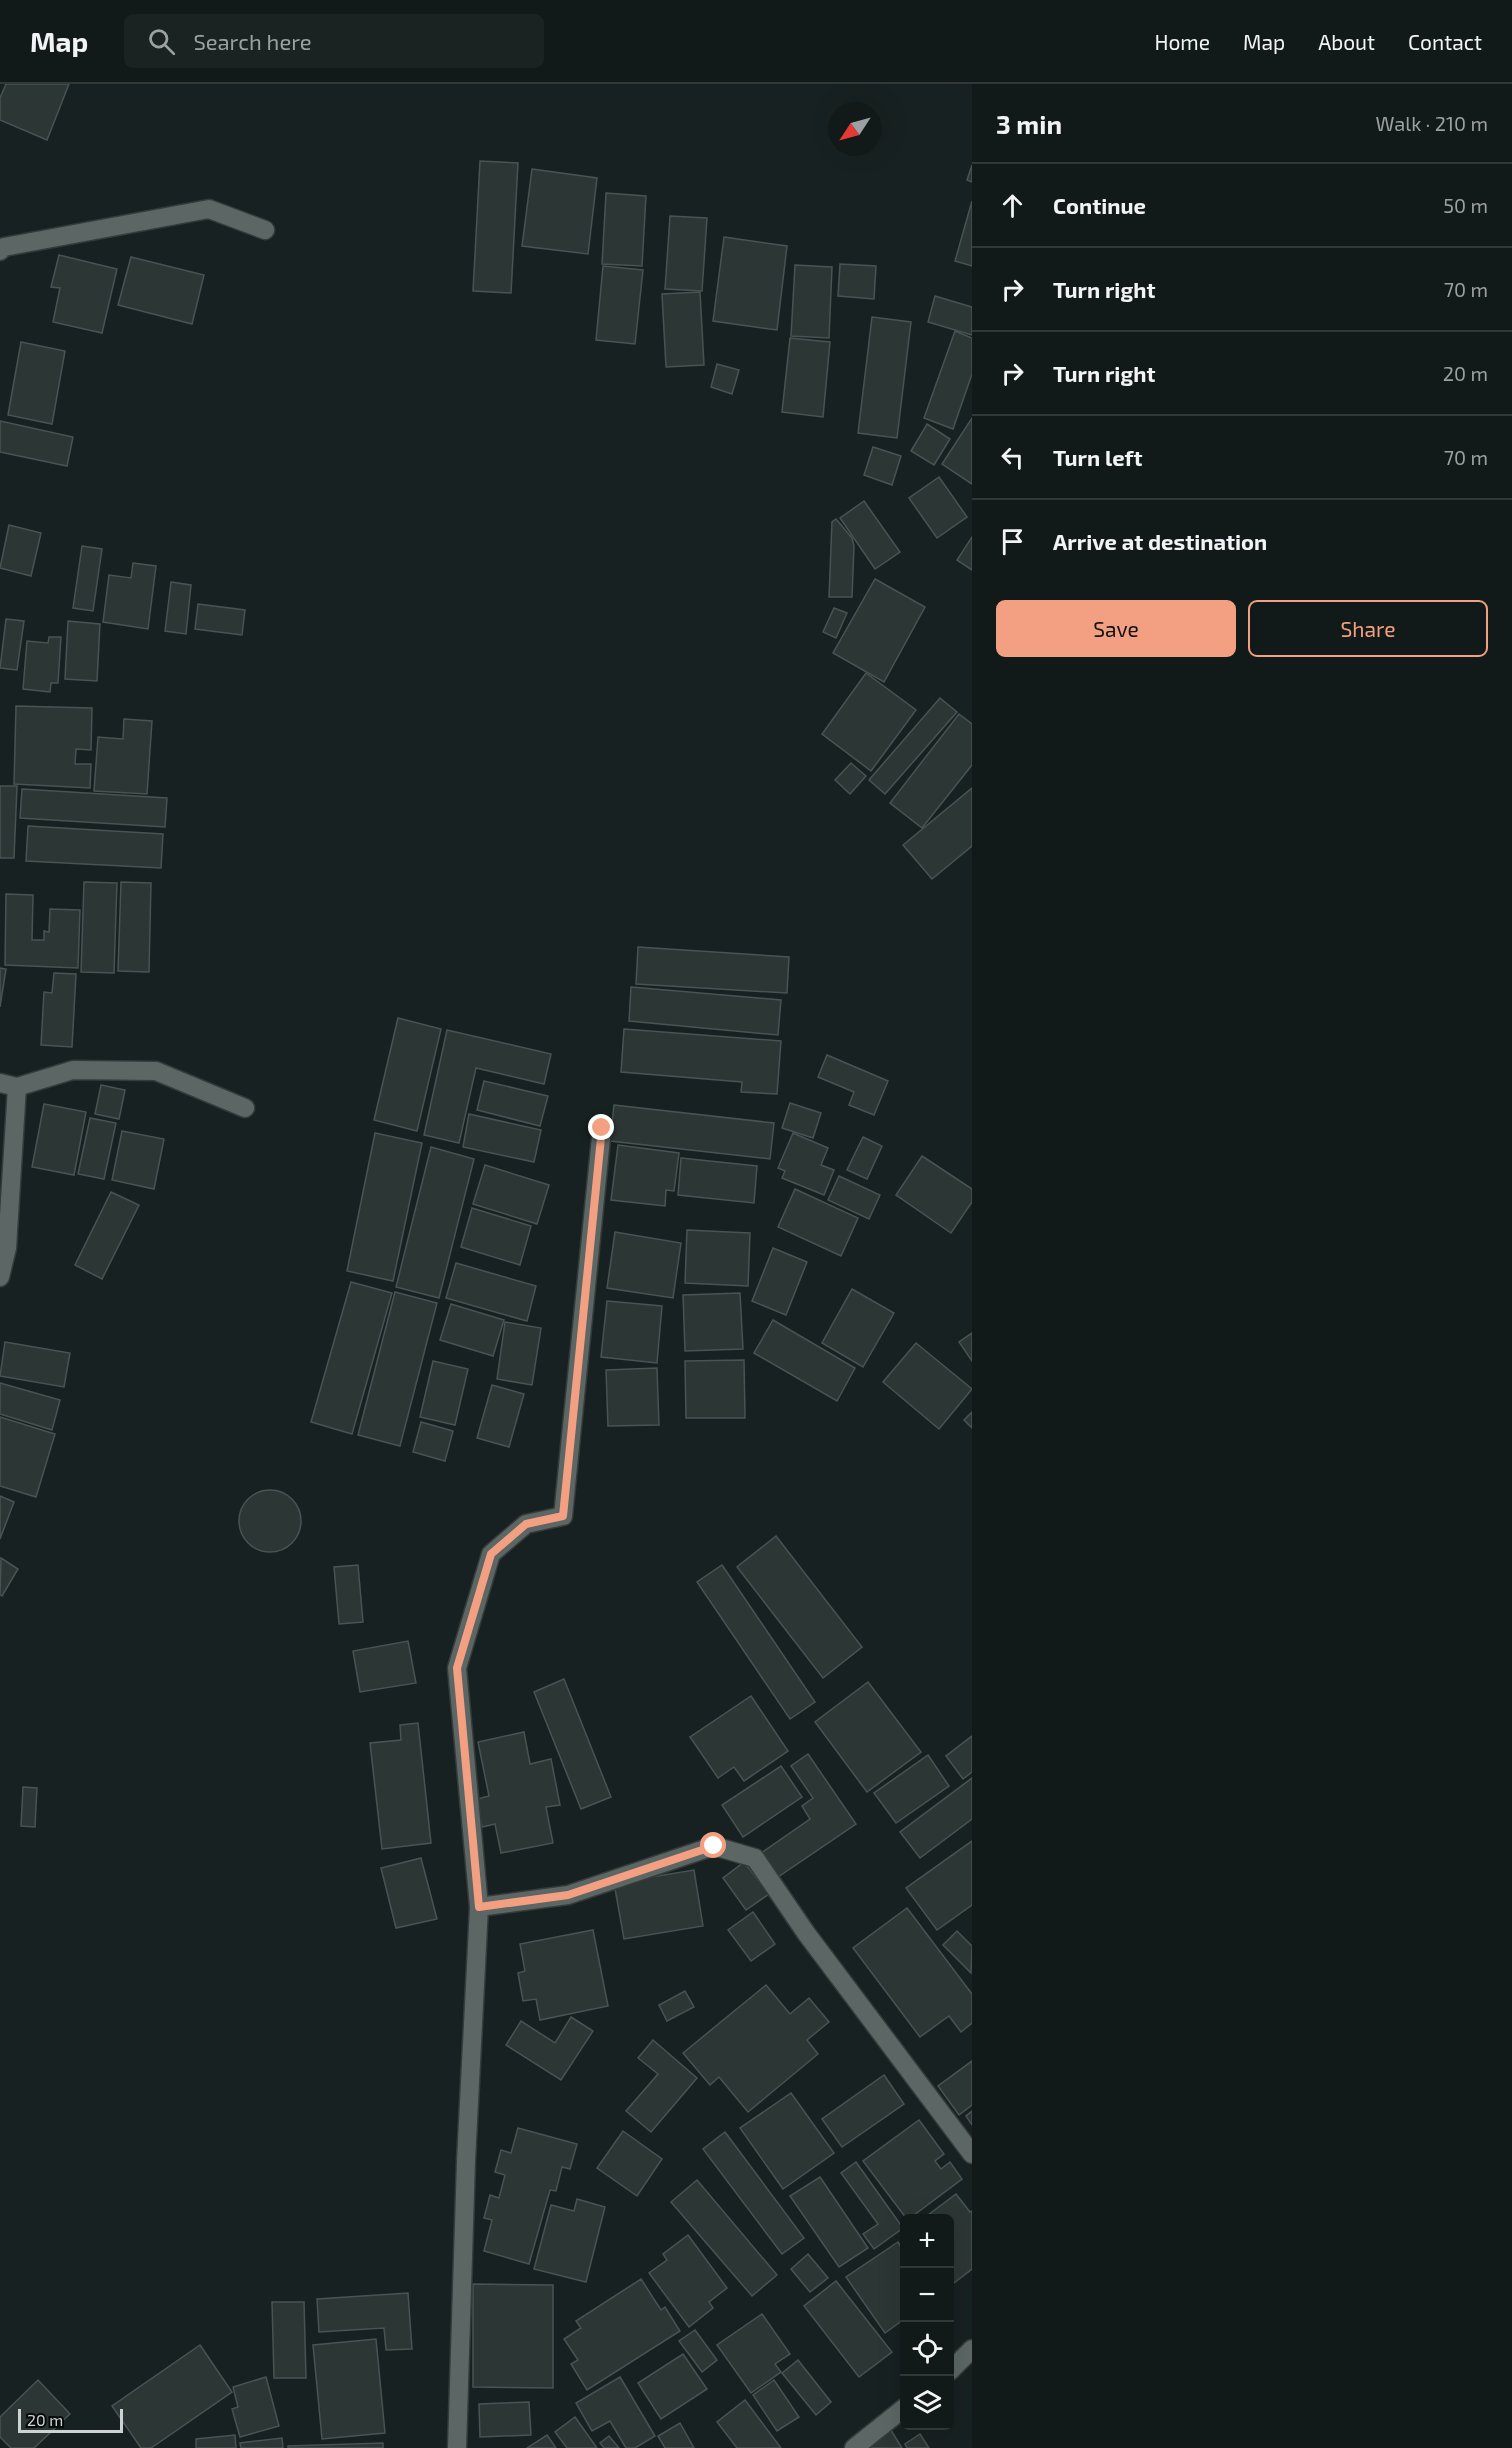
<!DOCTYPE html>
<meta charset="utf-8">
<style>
body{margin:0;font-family:"Exo 2",sans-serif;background:#1b2222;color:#f1f3f6}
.controls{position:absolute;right:18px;bottom:18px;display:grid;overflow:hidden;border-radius:9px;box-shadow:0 6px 24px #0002}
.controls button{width:54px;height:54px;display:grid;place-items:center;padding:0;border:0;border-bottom:2px solid #313838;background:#121919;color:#f1f3f6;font:30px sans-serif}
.compass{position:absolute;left:828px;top:18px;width:54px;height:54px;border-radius:50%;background:#121919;box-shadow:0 6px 24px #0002;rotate:234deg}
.scale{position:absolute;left:18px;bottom:15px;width:105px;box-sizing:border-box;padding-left:6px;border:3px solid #cdd3d3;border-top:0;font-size:16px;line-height:21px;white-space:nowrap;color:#cdd3d3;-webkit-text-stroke:4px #060a0a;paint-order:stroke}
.stop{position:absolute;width:18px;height:18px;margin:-14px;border:4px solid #f2a081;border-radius:50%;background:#fff}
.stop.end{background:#f2a081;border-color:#fff;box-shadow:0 2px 6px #0008}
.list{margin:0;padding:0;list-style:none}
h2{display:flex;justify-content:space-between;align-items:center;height:78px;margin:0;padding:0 24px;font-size:26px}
h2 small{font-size:20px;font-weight:400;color:#9ca0a2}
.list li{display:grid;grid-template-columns:39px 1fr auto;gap:18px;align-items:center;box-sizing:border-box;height:84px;padding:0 24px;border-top:2px solid #313838}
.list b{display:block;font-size:22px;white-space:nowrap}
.list em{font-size:20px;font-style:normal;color:#9ca0a2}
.actions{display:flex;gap:12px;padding:18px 24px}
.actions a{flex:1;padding:14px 0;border:2px solid #f2a081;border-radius:9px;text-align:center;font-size:21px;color:#f2a081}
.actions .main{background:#f2a081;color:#111}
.icon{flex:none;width:33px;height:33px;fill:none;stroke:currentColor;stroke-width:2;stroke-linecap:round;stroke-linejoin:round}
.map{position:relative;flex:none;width:972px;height:2364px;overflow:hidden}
header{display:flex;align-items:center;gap:36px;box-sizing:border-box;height:84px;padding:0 30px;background:#121919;border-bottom:2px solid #313838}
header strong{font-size:28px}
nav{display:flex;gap:33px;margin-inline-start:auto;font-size:21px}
.search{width:420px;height:54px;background:#1b2222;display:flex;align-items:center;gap:15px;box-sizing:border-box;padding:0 21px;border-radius:9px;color:#9ca0a2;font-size:22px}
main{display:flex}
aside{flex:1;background:#121919}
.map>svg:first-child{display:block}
.building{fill:#2c3635;stroke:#495353;stroke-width:1.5}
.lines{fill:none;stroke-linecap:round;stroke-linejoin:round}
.street-casing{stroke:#343b3a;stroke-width:21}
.street{stroke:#5b6665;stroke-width:18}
.route{stroke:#f2a081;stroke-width:8}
</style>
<header>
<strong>Map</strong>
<div class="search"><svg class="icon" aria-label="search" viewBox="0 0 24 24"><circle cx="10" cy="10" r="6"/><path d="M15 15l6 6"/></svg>Search here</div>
<nav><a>Home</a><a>Map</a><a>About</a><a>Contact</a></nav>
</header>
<main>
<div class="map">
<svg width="972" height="2364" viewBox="0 0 972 2364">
<rect width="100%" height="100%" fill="#182121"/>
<g class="building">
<polygon points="6,0 69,0 47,56 0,36 0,14"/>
<polygon points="480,77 518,79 511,209 473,207"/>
<polygon points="972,81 972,98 967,96"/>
<polygon points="532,85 597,94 588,170 522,162"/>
<polygon points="606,109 646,112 642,182 602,180"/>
<polygon points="972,117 972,182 955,177"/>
<polygon points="670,132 707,134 702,207 665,205"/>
<polygon points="724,153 787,162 777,246 713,237"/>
<polygon points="59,171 117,185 102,249 53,238 60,204 51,203"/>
<polygon points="131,173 204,191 192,240 118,221"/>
<polygon points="840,180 876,182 874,215 838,212"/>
<polygon points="795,181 832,183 829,254 791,252"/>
<polygon points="603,182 643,186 635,260 596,256"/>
<polygon points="700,208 704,281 666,283 662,210"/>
<polygon points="935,212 972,223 972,251 928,238"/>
<polygon points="872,233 911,238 897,354 858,349"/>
<polygon points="955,247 972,254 972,290 953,345 924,334"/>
<polygon points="790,254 830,258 823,333 782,328"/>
<polygon points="21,258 65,267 52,340 8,331"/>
<polygon points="717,280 739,286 732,310 711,303"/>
<polygon points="972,334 972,400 942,380"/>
<polygon points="0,337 73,353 67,382 0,368"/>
<polygon points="927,340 950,355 934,381 911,367"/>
<polygon points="873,363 901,372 892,401 864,391"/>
<polygon points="939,393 967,433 937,454 909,414"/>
<polygon points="864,417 900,468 875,485 840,434"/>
<polygon points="836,435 852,454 854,462 852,513 829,513 832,438"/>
<polygon points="9,441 41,449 31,492 0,484"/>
<polygon points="972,453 972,486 957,476"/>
<polygon points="82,462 102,465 93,527 73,524"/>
<polygon points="133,479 156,482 148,545 103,538 109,491 131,494"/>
<polygon points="875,495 925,523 884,598 833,569"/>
<polygon points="171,498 191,501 186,550 165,547"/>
<polygon points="198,520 245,526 242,551 195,545"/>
<polygon points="834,524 847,529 836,554 823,548"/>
<polygon points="6,535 24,537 17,586 0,584"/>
<polygon points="68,537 100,540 97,597 65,595"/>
<polygon points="49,553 61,553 58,599 51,599 50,608 23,605 27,557 48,559"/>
<polygon points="866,589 916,626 871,687 822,650"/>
<polygon points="940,614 957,628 885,710 869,696"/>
<polygon points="16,622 92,624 91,666 76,665 75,680 91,680 90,704 14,700"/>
<polygon points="959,630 972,640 972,681 922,744 890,719"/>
<polygon points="124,635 152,637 147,710 94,707 98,653 123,655"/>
<polygon points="851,679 866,692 850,710 835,696"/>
<polygon points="0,702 17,702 14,774 0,774"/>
<polygon points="972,704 972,762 932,795 903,761"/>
<polygon points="22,705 167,714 165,743 20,734"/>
<polygon points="28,742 163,750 161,784 26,777"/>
<polygon points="84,798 117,799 114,889 81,888"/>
<polygon points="121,798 151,799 149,888 118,887"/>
<polygon points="6,810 33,811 32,856 44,856 44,847 49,848 50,825 80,826 78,884 5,881"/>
<polygon points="638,863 789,873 787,909 636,900"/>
<polygon points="0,884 6,885 0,923"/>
<polygon points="54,889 76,890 72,963 41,961 44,908 52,909"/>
<polygon points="631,903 781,916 778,951 629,937"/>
<polygon points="398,934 441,945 417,1047 374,1036"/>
<polygon points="624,945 781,957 777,1010 741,1008 742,998 621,988"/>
<polygon points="447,946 551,970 544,1000 476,984 459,1059 424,1051"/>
<polygon points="827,971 888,997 874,1031 849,1021 854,1008 818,993"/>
<polygon points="484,997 548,1012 540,1042 477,1026"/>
<polygon points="101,1001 125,1006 119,1035 95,1030"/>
<polygon points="790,1019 821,1029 813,1054 782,1044"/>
<polygon points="44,1020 86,1028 74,1091 32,1083"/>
<polygon points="614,1021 774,1039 770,1075 610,1057"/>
<polygon points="469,1030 541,1046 534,1078 463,1063"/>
<polygon points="90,1034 116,1039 104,1095 78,1090"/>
<polygon points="122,1047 164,1055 154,1105 112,1096"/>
<polygon points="375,1049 422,1059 393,1197 347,1187"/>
<polygon points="793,1049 828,1064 821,1081 834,1086 824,1111 782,1094 785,1087 778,1084"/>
<polygon points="863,1053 882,1062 867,1095 847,1086"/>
<polygon points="618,1061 679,1069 674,1107 666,1106 665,1122 611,1116"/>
<polygon points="431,1063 474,1075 439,1214 396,1203"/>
<polygon points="922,1072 972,1105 972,1118 951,1149 896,1111"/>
<polygon points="681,1074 757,1082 754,1119 678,1111"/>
<polygon points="485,1081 549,1101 537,1140 473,1120"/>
<polygon points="839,1092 880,1111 869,1135 828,1116"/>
<polygon points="795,1105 858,1134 841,1172 778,1143"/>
<polygon points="111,1108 139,1121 102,1195 75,1181"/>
<polygon points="472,1124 531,1142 520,1181 461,1163"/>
<polygon points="687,1146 750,1149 748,1202 685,1199"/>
<polygon points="615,1148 681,1159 673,1214 607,1204"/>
<polygon points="773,1164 807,1178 786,1231 752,1217"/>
<polygon points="456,1179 536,1202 527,1237 446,1214"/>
<polygon points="351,1198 392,1209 352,1350 311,1338"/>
<polygon points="852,1205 894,1229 863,1283 822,1259"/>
<polygon points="395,1208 437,1219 400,1362 358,1351"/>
<polygon points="740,1209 743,1265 685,1267 683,1211"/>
<polygon points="607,1217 662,1222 657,1279 601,1273"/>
<polygon points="451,1220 504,1236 493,1272 440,1256"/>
<polygon points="773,1236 855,1284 837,1317 754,1269"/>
<polygon points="505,1238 541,1244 532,1301 497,1295"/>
<polygon points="972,1249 972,1277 959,1258"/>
<polygon points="5,1258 70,1269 64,1303 0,1292"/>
<polygon points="916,1259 972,1305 939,1345 883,1298"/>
<polygon points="744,1276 745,1334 686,1334 685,1277"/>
<polygon points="433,1277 468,1285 455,1341 420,1333"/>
<polygon points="657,1284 659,1341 608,1342 606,1286"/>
<polygon points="0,1299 60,1316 52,1346 0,1330"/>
<polygon points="492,1301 524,1310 509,1363 477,1354"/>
<polygon points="972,1328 972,1344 964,1336"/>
<polygon points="0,1333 55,1350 36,1413 0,1402"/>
<polygon points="421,1338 453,1347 445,1377 413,1368"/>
<circle cx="270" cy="1437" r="31"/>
<polygon points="0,1412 14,1418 0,1455"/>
<polygon points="776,1452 862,1563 823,1594 737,1483"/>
<polygon points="1,1474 18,1485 2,1512 0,1511"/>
<polygon points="358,1481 363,1538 339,1540 334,1483"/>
<polygon points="722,1481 815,1618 790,1635 697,1498"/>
<polygon points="408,1557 416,1599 360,1608 353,1567"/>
<polygon points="564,1595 611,1713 581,1725 534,1608"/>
<polygon points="868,1598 921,1668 867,1708 815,1638"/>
<polygon points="751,1612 788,1667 744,1697 734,1683 718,1694 690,1653"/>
<polygon points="418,1639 431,1759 382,1765 370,1659 401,1656 400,1641"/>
<polygon points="524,1648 530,1680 551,1675 560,1721 546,1723 553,1759 501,1769 495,1740 482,1743 477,1715 489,1712 478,1658"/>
<polygon points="972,1652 972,1688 963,1695 946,1672"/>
<polygon points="808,1670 856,1740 778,1793 761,1769 810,1735 802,1722 813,1714 791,1682"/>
<polygon points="928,1671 949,1702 896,1739 874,1709"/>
<polygon points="781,1682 802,1713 743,1753 722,1721"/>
<polygon points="972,1694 972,1735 920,1774 900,1748"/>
<polygon points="23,1703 37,1704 35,1743 21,1742"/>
<polygon points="972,1757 972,1821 937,1846 906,1804"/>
<polygon points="421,1774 437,1835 396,1844 381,1784"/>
<polygon points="744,1778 769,1810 746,1826 723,1794"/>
<polygon points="694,1786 703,1842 624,1855 614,1799"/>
<polygon points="907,1824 972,1910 972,1939 961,1948 949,1932 920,1953 853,1864"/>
<polygon points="753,1828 775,1860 751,1877 728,1846"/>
<polygon points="593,1846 608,1922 540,1936 536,1915 523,1917 518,1889 525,1887 520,1860"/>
<polygon points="957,1847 972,1862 971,1889 943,1861"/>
<polygon points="766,1901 790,1930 809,1914 829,1938 807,1956 818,1970 748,2028 719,1993 710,2001 683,1969"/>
<polygon points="685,1907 694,1923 667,1937 659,1921"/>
<polygon points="571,1933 593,1947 561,1996 506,1961 521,1937 555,1959"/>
<polygon points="653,1956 697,1994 651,2048 626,2027 658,1990 638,1974"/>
<polygon points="972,1977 972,2021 959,2031 938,2002"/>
<polygon points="884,1991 904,2020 842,2063 822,2035"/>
<polygon points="791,2009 834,2069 783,2105 740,2044"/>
<polygon points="972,2027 972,2041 966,2032"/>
<polygon points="919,2036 944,2070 935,2077 941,2085 950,2078 962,2095 910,2134 906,2134 863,2077"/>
<polygon points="518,2044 577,2060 570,2085 562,2083 556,2107 550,2106 529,2180 484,2167 492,2136 484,2134 490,2111 499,2114 505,2091 495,2088 501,2066 511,2069"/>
<polygon points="623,2047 662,2075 637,2112 597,2084"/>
<polygon points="725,2048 804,2154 782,2170 703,2065"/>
<polygon points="856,2078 903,2144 874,2165 863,2150 878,2140 841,2089"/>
<polygon points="820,2093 868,2164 839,2183 790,2112"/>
<polygon points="697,2096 777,2191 752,2212 671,2118"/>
<polygon points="956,2110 970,2128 972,2127 972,2185 950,2202 950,2134 924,2134"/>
<polygon points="577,2115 605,2123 586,2198 534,2185 551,2121 574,2127"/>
<polygon points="688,2151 727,2204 709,2218 713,2224 689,2243 649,2189 667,2176 663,2170"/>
<polygon points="898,2158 904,2168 904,2235 885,2249 846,2193"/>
<polygon points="808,2170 828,2194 810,2208 791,2185"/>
<polygon points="641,2195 661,2226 665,2223 680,2247 587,2306 571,2280 578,2276 564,2255 581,2244 576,2237"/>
<polygon points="836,2197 892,2268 859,2293 804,2222"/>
<polygon points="473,2200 553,2201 553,2304 473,2303"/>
<polygon points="408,2209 412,2265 386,2266 384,2244 319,2248 317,2215"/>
<polygon points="272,2218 304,2218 306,2294 274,2294"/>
<polygon points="762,2230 790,2270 775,2280 781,2288 751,2309 717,2261"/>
<polygon points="695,2246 717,2276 702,2288 679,2257"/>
<polygon points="376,2255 385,2349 322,2355 313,2261"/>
<polygon points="200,2261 232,2308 151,2364 141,2364 112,2322"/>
<polygon points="683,2270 707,2305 661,2335 638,2299"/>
<polygon points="798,2276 831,2318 816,2331 782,2289"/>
<polygon points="266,2293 279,2342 240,2353 232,2325 238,2323 233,2303"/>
<polygon points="620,2293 655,2352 635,2364 626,2364 610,2337 592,2347 576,2319"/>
<polygon points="38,2296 70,2330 34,2364 11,2364 0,2353 0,2333"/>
<polygon points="774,2296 799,2333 777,2347 753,2311"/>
<polygon points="745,2316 781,2364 737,2364 717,2338"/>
<polygon points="529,2318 531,2351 480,2353 479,2320"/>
<polygon points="575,2333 597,2364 567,2364 555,2348"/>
<polygon points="680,2339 694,2364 665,2364 658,2352"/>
<polygon points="889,2343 902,2364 865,2364"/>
<polygon points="920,2350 929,2364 907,2364 905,2360"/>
<polygon points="235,2351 236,2364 196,2364 196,2355"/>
<polygon points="547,2351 556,2364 527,2364"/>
<polygon points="609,2352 619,2364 604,2364 600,2359"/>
<polygon points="282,2354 283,2364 241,2364 240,2359"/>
<polygon points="383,2359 383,2364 288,2364 288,2362"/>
</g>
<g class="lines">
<defs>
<g id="street">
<polyline points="0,167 4,163 209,125 265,146"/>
<polyline points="0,999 17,1003 73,986 156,987 245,1024"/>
<polyline points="0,1193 7,1164 17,1003"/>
<polyline points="479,1823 457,1584 491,1470 526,1440 563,1432 602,1044"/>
<polyline points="950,2287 972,2265"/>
<polyline points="457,2364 466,2077 479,1823 568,1811 714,1762 755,1774 806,1849 972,2070"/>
<polyline points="854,2364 904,2324"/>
</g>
</defs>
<use href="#street" class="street-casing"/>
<use href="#street" class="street"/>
</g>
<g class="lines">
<polyline class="route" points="602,1044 563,1432 526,1440 491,1470 457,1584 479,1823 568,1811 714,1762"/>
</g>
</svg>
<div class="controls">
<button>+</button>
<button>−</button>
<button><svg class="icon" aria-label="locate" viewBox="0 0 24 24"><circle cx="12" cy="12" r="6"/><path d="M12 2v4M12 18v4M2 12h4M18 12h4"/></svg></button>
<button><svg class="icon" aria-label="layers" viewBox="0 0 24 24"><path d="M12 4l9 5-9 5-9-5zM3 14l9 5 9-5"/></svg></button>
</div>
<svg class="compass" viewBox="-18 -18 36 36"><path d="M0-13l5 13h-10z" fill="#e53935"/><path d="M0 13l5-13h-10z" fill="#9ca0a2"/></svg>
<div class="scale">20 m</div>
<div class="stop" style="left:714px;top:1762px"></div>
<div class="stop end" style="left:602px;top:1044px"></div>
</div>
<aside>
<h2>3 min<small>Walk · 210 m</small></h2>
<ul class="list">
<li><svg class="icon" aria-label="ahead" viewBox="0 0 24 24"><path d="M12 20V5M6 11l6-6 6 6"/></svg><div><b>Continue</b></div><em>50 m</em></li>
<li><svg class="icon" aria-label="right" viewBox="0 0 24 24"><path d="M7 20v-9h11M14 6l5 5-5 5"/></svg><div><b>Turn right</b></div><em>70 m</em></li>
<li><svg class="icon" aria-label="right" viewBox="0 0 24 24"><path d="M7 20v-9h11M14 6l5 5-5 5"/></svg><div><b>Turn right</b></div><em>20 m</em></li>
<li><svg class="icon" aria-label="left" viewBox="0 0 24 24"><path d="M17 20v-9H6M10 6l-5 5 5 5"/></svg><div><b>Turn left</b></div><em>70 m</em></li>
<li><svg class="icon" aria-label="arrive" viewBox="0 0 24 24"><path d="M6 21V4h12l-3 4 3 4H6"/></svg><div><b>Arrive at destination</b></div></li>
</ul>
<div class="actions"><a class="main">Save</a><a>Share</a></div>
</aside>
</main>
